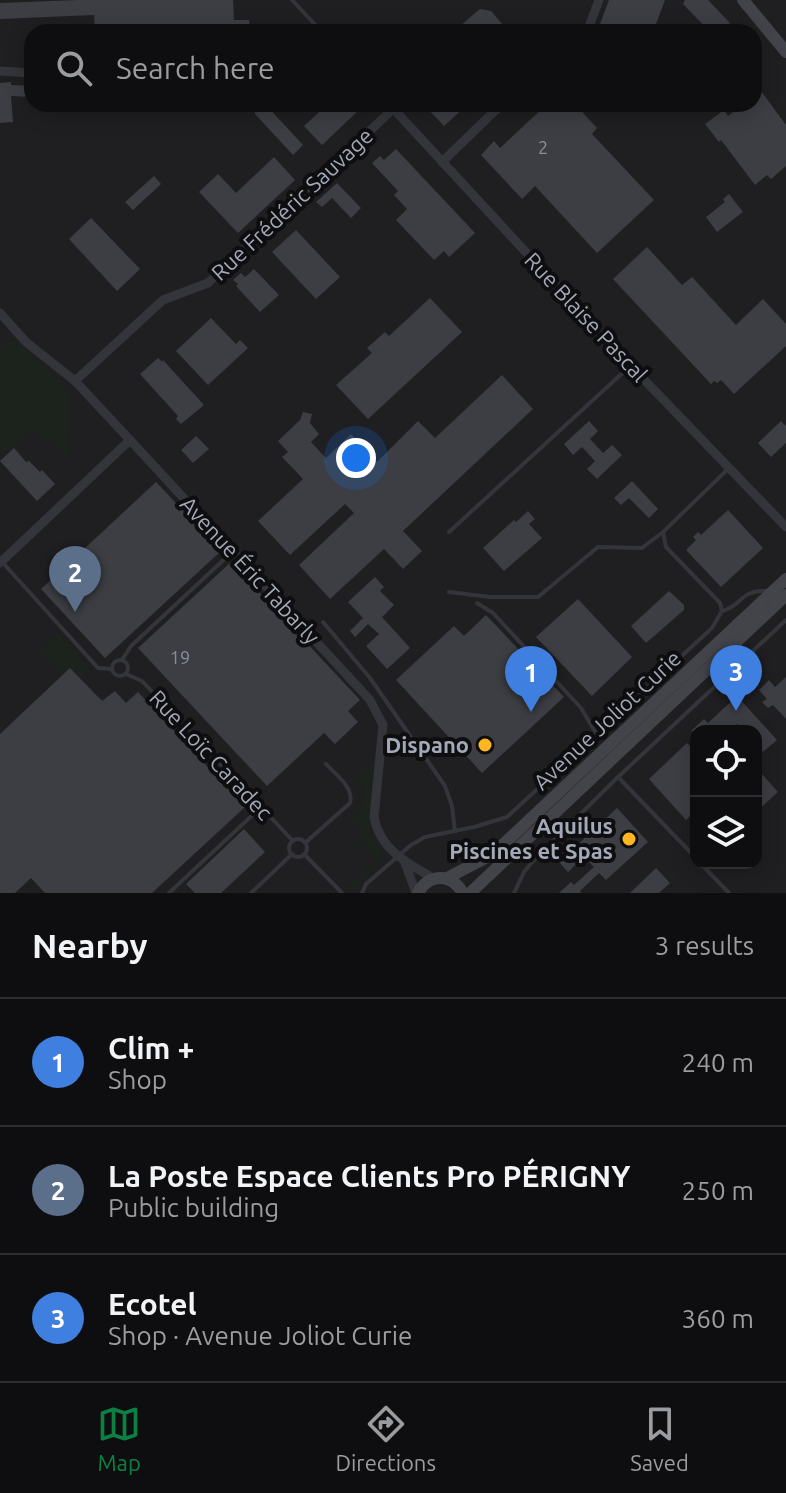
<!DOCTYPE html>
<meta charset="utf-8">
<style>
body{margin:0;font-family:Ubuntu,sans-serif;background:#171719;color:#f1f3f6}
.controls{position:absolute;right:24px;bottom:24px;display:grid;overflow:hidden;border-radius:16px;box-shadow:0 4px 20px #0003}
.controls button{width:72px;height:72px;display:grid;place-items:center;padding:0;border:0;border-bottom:2px solid #2e2e30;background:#0e0e10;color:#f1f3f6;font:40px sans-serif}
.you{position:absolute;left:356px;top:458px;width:28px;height:28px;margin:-20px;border:6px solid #fff;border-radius:50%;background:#1a73e8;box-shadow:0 0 0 12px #1a73e833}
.badge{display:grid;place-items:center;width:52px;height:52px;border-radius:50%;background:#0b8043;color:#fff;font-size:26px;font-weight:700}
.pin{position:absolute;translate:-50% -66px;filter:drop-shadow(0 2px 4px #0008)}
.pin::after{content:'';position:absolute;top:42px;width:28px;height:24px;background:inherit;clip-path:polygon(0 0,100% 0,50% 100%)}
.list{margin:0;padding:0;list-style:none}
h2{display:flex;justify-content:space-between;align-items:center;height:104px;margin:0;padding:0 32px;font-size:34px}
h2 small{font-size:26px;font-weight:400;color:#9b9c9f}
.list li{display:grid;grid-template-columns:52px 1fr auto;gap:24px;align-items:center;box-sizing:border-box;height:128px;padding:0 32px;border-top:2px solid #2e2e30}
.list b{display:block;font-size:30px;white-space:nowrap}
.list p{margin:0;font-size:26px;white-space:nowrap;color:#9b9c9f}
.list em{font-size:26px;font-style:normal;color:#9b9c9f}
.icon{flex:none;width:44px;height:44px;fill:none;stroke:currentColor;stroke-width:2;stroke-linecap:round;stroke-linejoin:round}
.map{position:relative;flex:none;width:786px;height:893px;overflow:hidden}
.search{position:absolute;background:#0e0e10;box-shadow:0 4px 20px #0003;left:24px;right:24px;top:24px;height:88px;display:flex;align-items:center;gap:20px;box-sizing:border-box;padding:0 28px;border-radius:24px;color:#9b9c9f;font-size:30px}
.sheet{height:488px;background:#0e0e10}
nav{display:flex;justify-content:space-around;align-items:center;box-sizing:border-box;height:112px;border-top:2px solid #2e2e30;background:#0e0e10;font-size:22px;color:#9b9c9f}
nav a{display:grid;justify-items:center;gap:4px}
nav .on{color:#0b8043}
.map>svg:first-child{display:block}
.built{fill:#1f1f22;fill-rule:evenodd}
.green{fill:#1b231c}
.building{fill:#3c3e43}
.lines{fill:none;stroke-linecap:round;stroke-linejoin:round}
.lane{stroke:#34353a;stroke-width:4}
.street{stroke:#34353a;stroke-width:9}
.secondary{stroke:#42444a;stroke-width:12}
.poi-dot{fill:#ffb721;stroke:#0e0e10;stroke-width:3}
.labels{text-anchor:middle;stroke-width:8;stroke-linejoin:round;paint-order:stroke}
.number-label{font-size:18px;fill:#898e9a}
.street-label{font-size:22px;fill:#a3a9b7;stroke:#0e0e10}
.poi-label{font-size:22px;font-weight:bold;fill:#a3a9b7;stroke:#0e0e10;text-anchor:end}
</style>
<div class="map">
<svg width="786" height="893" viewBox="0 0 786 893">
<rect width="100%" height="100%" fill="#131315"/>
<path class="built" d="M0,0h786v893h-786zM32,32h722v72h-722zM696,731h60v132h-60z"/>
<g class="green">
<polygon points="16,337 63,384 70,396 68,457 33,429 0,455 0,350"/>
<polygon points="55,636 63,636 89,668 80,677 71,668 63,674 39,649"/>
<polygon points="374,761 369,828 383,857 355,889 349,890 345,889 378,858 362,842 354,849 352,846 365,833 351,819 361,808 357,803 365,805 365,795 360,794 365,788 359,781 353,785 352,783"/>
</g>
<g class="building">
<polygon points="78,0 233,0 234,20 249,20 250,32 106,32 95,31 94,15 0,19 0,3"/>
<polygon points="609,0 665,0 653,32 597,32"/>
<polygon points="685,0 708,0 730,23 717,32 710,32 683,4"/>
<polygon points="480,9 491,11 509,32 453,32"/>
<polygon points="11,82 11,85 32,86 32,97 11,96 13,122 0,123 0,83"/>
<polygon points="761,91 786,125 786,166 771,179 767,175 755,185 721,140 719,142 705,124 724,110 728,116 744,104 754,104 754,96"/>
<polygon points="261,104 264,107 266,105 303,145 293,155 255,114 255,110"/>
<polygon points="328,104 353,104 359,110 322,145 304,126"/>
<polygon points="429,104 468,104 444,126 426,107"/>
<polygon points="547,104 575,104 597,128 592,134 654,200 597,253 535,186 522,199 481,155 494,141 500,148"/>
<polygon points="396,149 475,233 449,257 444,251 434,260 396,220 407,209 394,195 398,191 372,163 380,156 384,160"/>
<polygon points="274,157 295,180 238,233 199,192 218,174 236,193"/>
<polygon points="154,176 161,184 133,210 125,202"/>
<polygon points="337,183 361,208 351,218 332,198 322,207 316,202"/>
<polygon points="729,194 743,212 717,232 706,217 725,202 723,199"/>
<polygon points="91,218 140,269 117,291 69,239"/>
<polygon points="296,230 340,277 316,299 272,252"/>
<polygon points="647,247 682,285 692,277 736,325 763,299 786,324 786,346 734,394 721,380 717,383 714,381 711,384 613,279"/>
<polygon points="254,269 279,295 260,312 236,286 238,284 233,280 241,273 245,277"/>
<polygon points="430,298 462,332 368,419 336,385 372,353 367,348 385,332 389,336"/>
<polygon points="211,318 236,344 240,340 248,348 208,385 176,351"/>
<polygon points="158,358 162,362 163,360 204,405 181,424 176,419 178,416 140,374"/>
<polygon points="502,375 533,409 403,531 422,551 403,569 384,549 330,599 299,565 354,513 345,504 290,555 258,521 303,479 282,457 288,452 278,441 300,420 303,412 312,414 310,423 319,434 311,442 326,458 351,434 377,462 418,421 435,438"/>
<polygon points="589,421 598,431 590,439 603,453 612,445 622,455 597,479 587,469 595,461 582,447 573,455 564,444"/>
<polygon points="781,421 786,426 786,443 771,457 758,443"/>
<polygon points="196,436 209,449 193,463 181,450"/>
<polygon points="14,448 26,462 29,461 40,472 42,470 55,484 37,501 0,461"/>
<polygon points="632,481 658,509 649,518 629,498 621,505 614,498"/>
<polygon points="156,482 221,551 105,658 41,589"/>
<polygon points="728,510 763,548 721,587 686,550 696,540 693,537 698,532 701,535"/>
<polygon points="528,511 535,519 529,524 542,538 504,571 483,548 514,520 516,522"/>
<polygon points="231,562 360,700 348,711 358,722 335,744 324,733 267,786 138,648"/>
<polygon points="375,577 384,587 380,591 394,605 382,617 410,648 387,669 366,646 379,634 368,624 355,637 350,631 363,618 348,602"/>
<polygon points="669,591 684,605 684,610 646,643 631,626"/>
<polygon points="578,599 632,657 592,696 536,637"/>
<polygon points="486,615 564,697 482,773 396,680 454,626 464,636"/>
<polygon points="70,668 102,701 115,691 126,703 138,692 245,807 152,893 45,893 31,878 15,893 0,893 0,734"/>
<polygon points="786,677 786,719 773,705 768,708 762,702 767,699 759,690 769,680 775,687"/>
<polygon points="737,696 777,740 763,752 756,744 756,731 744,731 737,724 729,731 691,731 704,719 708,723"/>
<polygon points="687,743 696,753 696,810 686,820 649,779"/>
<polygon points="760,772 778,792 756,812 756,776"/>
<polygon points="617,808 648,842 606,880 599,873 580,891 581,893 559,893 571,882 574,885 594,867 584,857 568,872 559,862"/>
<polygon points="244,829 265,852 221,893 195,893 186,884"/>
<polygon points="656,868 670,883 659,893 630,893"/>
</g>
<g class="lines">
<g class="lane">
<polyline points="292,0 322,32"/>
<polyline points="449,532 629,367"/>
<polyline points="3,563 98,668 112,669"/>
<polyline points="449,592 490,597 538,597 598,547 642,548 663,532"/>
<polyline points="477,603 493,613 581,708 596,733"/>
<path d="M722,611c22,-6 17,-22 48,-20"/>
<polyline points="323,622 370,678 445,786 452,806 455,831"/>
<circle cx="120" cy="668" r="8"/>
<polyline points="122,660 131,646 231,553"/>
<polyline points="126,674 142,681 293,841"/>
<polyline points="618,777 696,858"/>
<circle cx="298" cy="848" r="9"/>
<path d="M305,843l45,-40c4,-16 -14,-28 -24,-39"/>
<polyline points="304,854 342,893"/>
<polyline points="700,863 729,893"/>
<polyline points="169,893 261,807"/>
<polyline points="251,893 292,854"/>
<polyline points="362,893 366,884 411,845 425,837 474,827 507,817 712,628 722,611 720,603 666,547 663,532 728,469"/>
<polyline points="514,893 524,872 533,861 618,777 786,620"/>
</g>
<g class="street">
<polyline points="587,32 599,0"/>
<polyline points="0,71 32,73"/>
<polyline points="389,104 631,366 786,527"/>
<polyline points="442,162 502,104"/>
<polyline points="0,313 26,342 75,381 130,440"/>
<polyline points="75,381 163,300 208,283 393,109"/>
<path d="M0,563l130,-123 240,260 13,25 -9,92c6,32 32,46 59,61"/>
<polyline points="405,863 416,893"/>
</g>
<g class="secondary">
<polyline points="743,0 786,52"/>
<polyline points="447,878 493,854 786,579"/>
<path d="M418,893c11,-20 33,-20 45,0"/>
<polyline points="470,893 786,595"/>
</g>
</g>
<g class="poi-dot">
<circle cx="485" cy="745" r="8"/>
<circle cx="629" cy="839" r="8"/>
</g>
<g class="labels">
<g class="number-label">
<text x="543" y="154">2</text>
<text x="180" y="664">19</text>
</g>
<g class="street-label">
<text transform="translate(292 204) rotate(-43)" y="8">Rue Frédéric Sauvage</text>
<text transform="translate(586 317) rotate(47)" y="8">Rue Blaise Pascal</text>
<text transform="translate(250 570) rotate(47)" y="8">Avenue Éric Tabarly</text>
<text transform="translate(607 720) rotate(-43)" y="8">Avenue Joliot Curie</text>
<text transform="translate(211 755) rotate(47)" y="8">Rue Loïc Caradec</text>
</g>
<g class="poi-label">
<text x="469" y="753">Dispano</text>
<text x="613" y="834">Aquilus<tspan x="613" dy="25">Piscines et Spas</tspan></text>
</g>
</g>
</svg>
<div class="controls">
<button><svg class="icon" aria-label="locate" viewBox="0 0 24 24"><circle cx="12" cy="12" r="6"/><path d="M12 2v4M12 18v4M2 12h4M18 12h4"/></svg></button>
<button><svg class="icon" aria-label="layers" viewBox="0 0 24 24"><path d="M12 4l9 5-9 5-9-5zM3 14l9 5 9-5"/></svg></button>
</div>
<div class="you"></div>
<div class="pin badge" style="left:531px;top:712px;background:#3f7fe0">1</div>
<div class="pin badge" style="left:75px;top:612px;background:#5c6f8a">2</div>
<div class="pin badge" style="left:736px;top:711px;background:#3f7fe0">3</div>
<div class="search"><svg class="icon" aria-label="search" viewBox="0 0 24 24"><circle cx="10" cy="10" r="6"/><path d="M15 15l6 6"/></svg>Search here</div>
</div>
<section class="sheet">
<h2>Nearby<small>3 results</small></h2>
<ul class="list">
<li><span class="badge" style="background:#3f7fe0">1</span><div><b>Clim +</b><p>Shop</p></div><em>240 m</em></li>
<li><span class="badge" style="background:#5c6f8a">2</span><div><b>La Poste Espace Clients Pro PÉRIGNY</b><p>Public building</p></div><em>250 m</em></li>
<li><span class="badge" style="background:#3f7fe0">3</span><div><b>Ecotel</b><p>Shop · Avenue Joliot Curie</p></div><em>360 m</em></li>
</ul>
</section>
<nav>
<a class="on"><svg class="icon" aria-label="map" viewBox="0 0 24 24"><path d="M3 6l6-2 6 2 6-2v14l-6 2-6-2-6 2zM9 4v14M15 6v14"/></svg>Map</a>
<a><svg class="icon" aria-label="directions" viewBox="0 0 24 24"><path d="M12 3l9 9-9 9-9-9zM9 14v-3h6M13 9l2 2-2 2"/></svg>Directions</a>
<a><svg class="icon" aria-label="saved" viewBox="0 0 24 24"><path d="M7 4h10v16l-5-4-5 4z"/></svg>Saved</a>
</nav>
